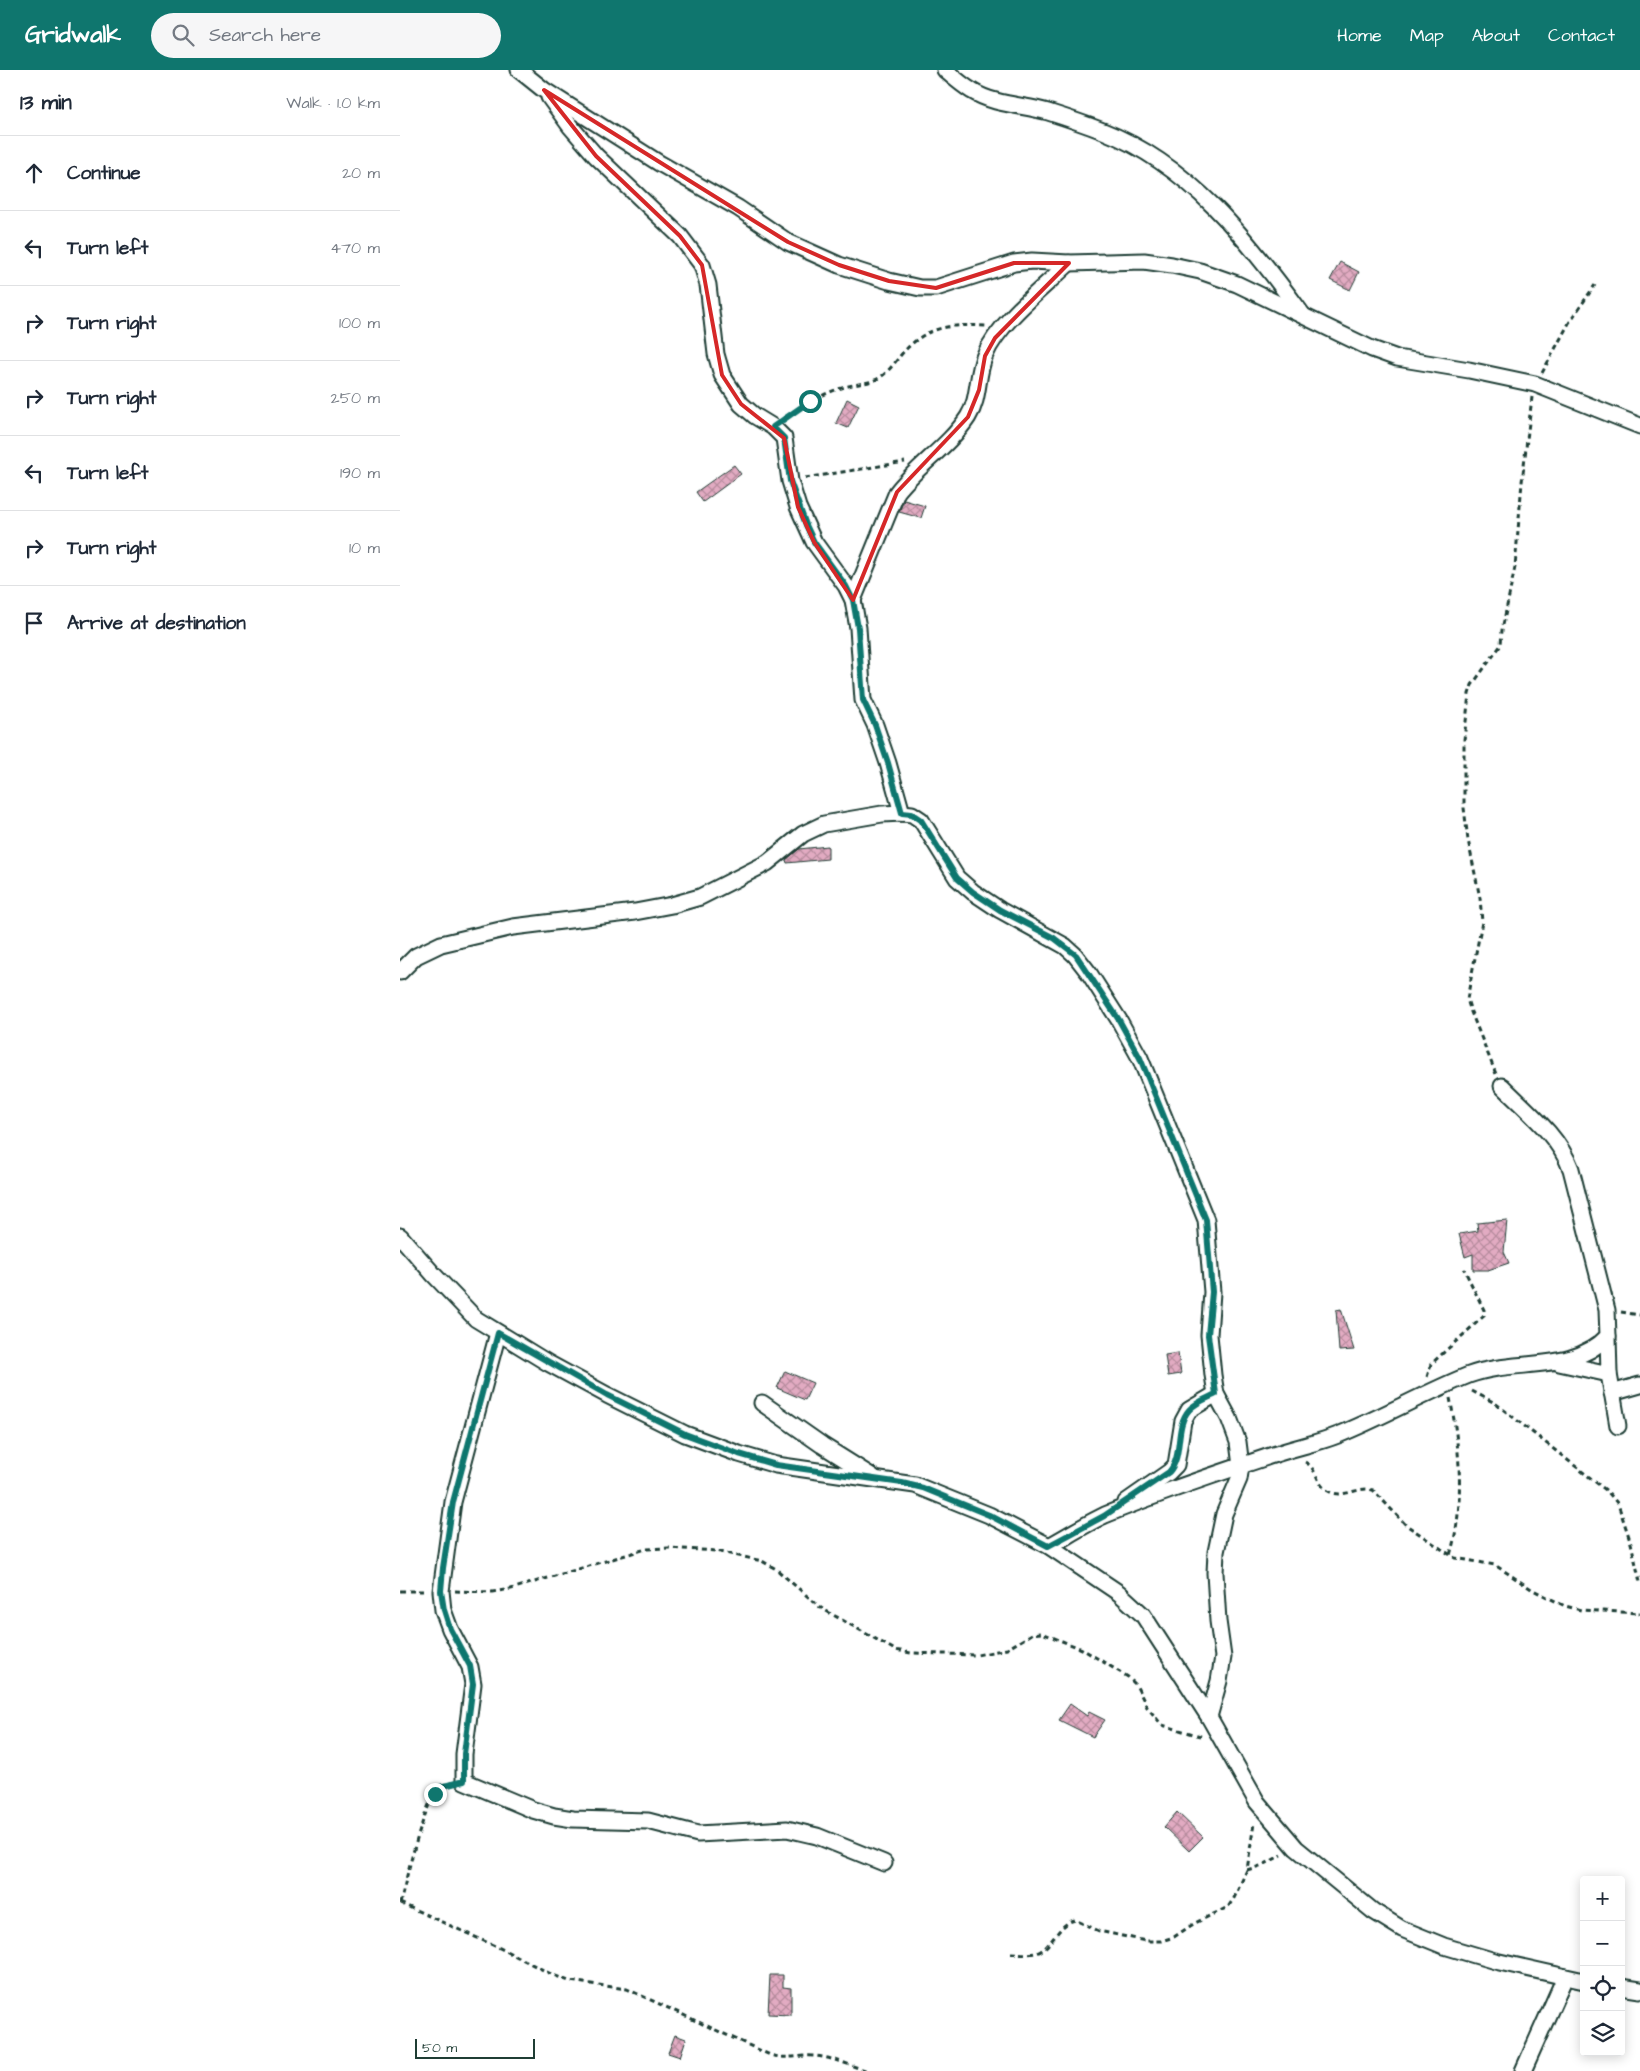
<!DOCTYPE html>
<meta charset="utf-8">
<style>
body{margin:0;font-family:"Architects Daughter",sans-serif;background:#f6f6f7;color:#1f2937}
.controls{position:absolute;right:15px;bottom:15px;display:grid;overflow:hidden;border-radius:5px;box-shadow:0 2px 12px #0003}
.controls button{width:45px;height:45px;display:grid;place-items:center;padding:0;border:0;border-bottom:1px solid #e0e1e3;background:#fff;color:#1f2937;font:25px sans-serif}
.scale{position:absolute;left:15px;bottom:12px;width:120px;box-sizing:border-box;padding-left:5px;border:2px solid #1f3d34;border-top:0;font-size:14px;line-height:18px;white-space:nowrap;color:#1f3d34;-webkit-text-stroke:4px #fff;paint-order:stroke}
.stop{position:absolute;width:15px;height:15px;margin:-11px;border:4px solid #0f766e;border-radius:50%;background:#fff}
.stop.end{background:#0f766e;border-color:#fff;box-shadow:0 1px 5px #0008}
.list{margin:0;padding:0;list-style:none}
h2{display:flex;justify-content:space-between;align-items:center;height:65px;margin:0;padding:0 20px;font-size:21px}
h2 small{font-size:16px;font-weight:400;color:#747a83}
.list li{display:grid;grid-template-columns:32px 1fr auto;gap:15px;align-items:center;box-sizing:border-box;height:75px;padding:0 20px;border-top:1px solid #e0e1e3}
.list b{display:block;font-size:19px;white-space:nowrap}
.list em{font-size:16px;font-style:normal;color:#747a83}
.icon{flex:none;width:28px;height:28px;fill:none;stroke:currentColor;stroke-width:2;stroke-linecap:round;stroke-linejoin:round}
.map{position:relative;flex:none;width:1240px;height:2001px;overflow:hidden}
header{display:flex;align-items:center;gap:30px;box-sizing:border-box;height:70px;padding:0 25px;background:#0f766e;color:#fff}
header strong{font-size:24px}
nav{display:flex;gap:28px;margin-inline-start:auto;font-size:18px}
.search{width:350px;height:45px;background:#f6f6f7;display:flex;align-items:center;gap:12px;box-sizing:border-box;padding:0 18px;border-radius:28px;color:#747a83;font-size:19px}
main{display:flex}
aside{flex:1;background:#fff}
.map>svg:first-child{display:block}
.building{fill:url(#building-cross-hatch);stroke:#1f3d34}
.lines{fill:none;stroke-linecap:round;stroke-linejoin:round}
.minor-casing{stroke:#1f3d34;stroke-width:19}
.path{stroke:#1f3d34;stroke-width:3;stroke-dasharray:5 4;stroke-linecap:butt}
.minor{stroke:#fff;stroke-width:15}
.route{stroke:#0f766e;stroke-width:6}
.marked{fill:none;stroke:#d62828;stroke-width:4;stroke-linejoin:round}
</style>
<header>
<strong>Gridwalk</strong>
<div class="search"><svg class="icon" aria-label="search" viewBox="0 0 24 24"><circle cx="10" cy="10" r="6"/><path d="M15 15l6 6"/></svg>Search here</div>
<nav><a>Home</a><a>Map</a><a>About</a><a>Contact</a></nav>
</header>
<main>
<aside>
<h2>13 min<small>Walk · 1.0 km</small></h2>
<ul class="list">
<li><svg class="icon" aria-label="ahead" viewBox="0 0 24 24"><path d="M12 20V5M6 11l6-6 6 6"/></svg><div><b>Continue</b></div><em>20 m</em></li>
<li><svg class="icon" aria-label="left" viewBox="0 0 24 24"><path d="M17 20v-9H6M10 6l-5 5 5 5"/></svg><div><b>Turn left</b></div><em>470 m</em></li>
<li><svg class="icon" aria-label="right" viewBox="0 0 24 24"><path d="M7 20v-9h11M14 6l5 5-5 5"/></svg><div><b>Turn right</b></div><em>100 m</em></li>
<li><svg class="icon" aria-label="right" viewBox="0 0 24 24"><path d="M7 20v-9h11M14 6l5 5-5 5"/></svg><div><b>Turn right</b></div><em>250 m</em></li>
<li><svg class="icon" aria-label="left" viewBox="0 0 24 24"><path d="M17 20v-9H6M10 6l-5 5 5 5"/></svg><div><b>Turn left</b></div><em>190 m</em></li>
<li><svg class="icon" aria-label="right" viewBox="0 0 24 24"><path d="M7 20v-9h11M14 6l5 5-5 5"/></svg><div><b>Turn right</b></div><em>10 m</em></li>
<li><svg class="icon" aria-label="arrive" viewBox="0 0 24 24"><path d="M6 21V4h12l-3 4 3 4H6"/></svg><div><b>Arrive at destination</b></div></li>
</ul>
</aside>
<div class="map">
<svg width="1240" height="2001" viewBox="0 0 1240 2001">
<defs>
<pattern id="building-cross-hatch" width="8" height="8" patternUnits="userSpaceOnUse" patternTransform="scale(1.25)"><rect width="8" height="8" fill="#e2abc2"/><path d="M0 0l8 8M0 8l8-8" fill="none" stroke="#b78c9e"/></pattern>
</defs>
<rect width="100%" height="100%" fill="#fff"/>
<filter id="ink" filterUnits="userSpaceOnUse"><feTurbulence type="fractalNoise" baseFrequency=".02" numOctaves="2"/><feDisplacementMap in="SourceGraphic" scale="10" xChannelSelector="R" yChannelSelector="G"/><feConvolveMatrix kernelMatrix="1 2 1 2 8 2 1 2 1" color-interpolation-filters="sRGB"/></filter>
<g filter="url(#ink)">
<g class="building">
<polygon points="940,192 959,202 950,220 930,210"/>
<polygon points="447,329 459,335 448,358 436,353"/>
<polygon points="334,395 341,404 303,432 296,422"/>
<polygon points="504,430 525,436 521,448 499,442"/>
<polygon points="428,776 428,789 387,793 386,790 399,779"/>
<polygon points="1107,1150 1104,1182 1109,1193 1088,1200 1073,1200 1073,1184 1065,1187 1059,1164 1078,1161 1077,1153"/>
<polygon points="941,1239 954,1280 939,1281 936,1240"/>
<polygon points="778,1283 781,1304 768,1306 765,1285"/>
<polygon points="385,1301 413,1313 405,1330 377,1318"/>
<polygon points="670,1634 687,1646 689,1642 705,1650 693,1667 659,1650"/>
<polygon points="777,1742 803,1767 789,1781 764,1757"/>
<polygon points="370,1905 383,1905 383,1917 391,1918 391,1945 368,1944"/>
<polygon points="275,1965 286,1969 280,1987 268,1983"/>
</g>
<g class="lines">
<defs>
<g id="minor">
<polyline points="119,0 144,20 259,93 338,138 388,172 439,195 489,211 520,218 536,218 614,193 632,191 669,193 744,191 772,195 800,201 837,214 972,279 997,288 1069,300 1135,314 1240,356"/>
<path d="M545,0c8,7 17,15 27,21 22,14 52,14 76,21 19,6 37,12 55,19 86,33 146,110 199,183"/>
<polyline points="149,27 170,56 196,86 280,166 302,195 308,215 316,284 322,305 341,334 355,346 373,357 384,368 390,411 398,437 414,472 446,516 453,530 458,558 463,630 475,655 488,693 502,743"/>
<path d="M453,530l44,-108c21,-27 52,-46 71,-75 12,-19 8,-41 17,-62 14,-33 58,-67 84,-92"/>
<polyline points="0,902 16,886 41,874 113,857 235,842 272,835 300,827 367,793 403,764 424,754 482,744 502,743 512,744 521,750 557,808 573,822 600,840 665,876 675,885 689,903 719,950 740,988 806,1150 812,1222 809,1265 813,1305 816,1324 829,1348 838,1372 841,1396 839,1409 824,1444 816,1482 815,1503 818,1551 823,1587 819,1611 809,1647"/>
<polyline points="0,1166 34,1205 76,1249 148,1293 207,1325 285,1364 339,1384 376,1395 515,1415 589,1445 649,1476 719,1523 743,1545 809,1647 857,1732 896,1778 973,1841 1002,1859 1044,1876 1095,1891 1184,1911"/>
<polyline points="98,1263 53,1432 41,1521 43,1540 50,1559 70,1597 73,1614 64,1684 64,1711 133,1740 154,1746 173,1749 248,1751 298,1764 387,1759 417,1766 484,1793"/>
<polyline points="1208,1266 1209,1304 1218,1356"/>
<polyline points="1159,1293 1209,1304"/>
<polyline points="1212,1323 1240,1315"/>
<polyline points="362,1333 422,1375 473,1407"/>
<polyline points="726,1432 769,1402 776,1395 783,1351 789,1340 816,1324"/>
<path d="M649,1476c18,-10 37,-22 56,-31 56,-23 114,-42 171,-61 21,-7 42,-11 62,-19 45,-18 86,-42 131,-60 45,-17 104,-1 139,-39l-1,-26 -36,-141c-13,-34 -44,-58 -69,-83"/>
<polyline points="1221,1917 1240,1920"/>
<polyline points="1123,2001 1165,1907"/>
</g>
</defs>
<use href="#minor" class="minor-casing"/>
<g class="path">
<polyline points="1142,303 1169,253 1195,215"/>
<path d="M384,349c19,-13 38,-26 61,-32 9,-3 20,-3 30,-7 10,-4 18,-15 25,-24 25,-30 48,-32 86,-30"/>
<polyline points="405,408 505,392"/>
<polyline points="1096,1004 1071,942 1067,929 1082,852 1080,828 1068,770 1064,738 1064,670 1069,624 1072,615 1101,575 1102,560 1115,497 1122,412 1132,327"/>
<polyline points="1221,1242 1240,1245"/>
<polyline points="1027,1307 1031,1294 1084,1246 1084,1240 1064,1199"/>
<polyline points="1072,1321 1095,1333 1207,1421 1218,1434 1231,1473 1240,1512"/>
<path d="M1050,1328c10,49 15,108 0,157"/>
<path d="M905,1392c14,7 10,26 28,31 14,4 26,-7 40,-3l33,35 49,33 40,7 38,25 32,16 16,4 59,3"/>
<polyline points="0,1521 26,1521"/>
<polyline points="55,1521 92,1522 111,1519 246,1479 268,1478 316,1481 362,1491 376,1499 421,1538 495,1580 511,1583 577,1585 607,1579 632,1564 642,1563 682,1579 728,1607 736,1615 747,1637 762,1655 804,1667"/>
<polyline points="847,1800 863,1795 882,1785"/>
<path d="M0,1833l104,47 49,25 16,6 58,8 143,66c18,5 27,0 44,1 18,1 37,10 54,15"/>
<path d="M0,1834c5,-21 25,-106 40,-117 3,-2 8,-3 11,-4"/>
<path d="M611,1883c8,0 20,2 28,-1 14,-7 19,-28 36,-32l24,11 47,10h15l13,-4 21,-14 33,-16 6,-9 13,-28 7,-47"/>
</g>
<use href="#minor" class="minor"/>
</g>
</g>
<g class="lines" filter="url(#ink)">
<path class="route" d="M35,1724l5,-7 24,-6v-27l9,-70 -3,-18 -20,-37 -6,-19 -3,-19 2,-23 10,-66 45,-169 109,62 78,39 54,20 37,11 126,18 21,5 66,27 59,31 56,-30 65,-44c15,-17 5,-45 20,-62 7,-8 19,-12 27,-16l-8,-59 4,-43 -6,-72 -66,-162 -21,-38 -43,-65 -22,-17 -54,-28 -27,-18 -16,-14 -36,-58 -9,-6 -10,-1 -14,-50 -13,-38 -12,-25 -5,-72 -5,-28 -7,-14 -32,-44 -8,-17 -16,-44 -6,-43 -11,-11 37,-26"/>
</g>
<path class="marked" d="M144,20l244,152 51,23 50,16 47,7 78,-25h55l-74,75 -10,18 -6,34 -11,27 -71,75 -44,108 -39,-58 -16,-35 -14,-69 -43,-34 -19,-29 -20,-110 -22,-29 -84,-80z"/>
</svg>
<div class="controls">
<button>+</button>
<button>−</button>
<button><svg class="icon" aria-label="locate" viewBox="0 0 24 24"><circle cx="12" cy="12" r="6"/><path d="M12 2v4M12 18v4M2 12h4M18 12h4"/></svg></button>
<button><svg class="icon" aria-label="layers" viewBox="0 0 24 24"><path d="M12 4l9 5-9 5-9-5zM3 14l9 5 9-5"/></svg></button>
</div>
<div class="scale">50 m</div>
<div class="stop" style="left:410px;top:331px"></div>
<div class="stop end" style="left:35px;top:1724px"></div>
</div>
</main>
